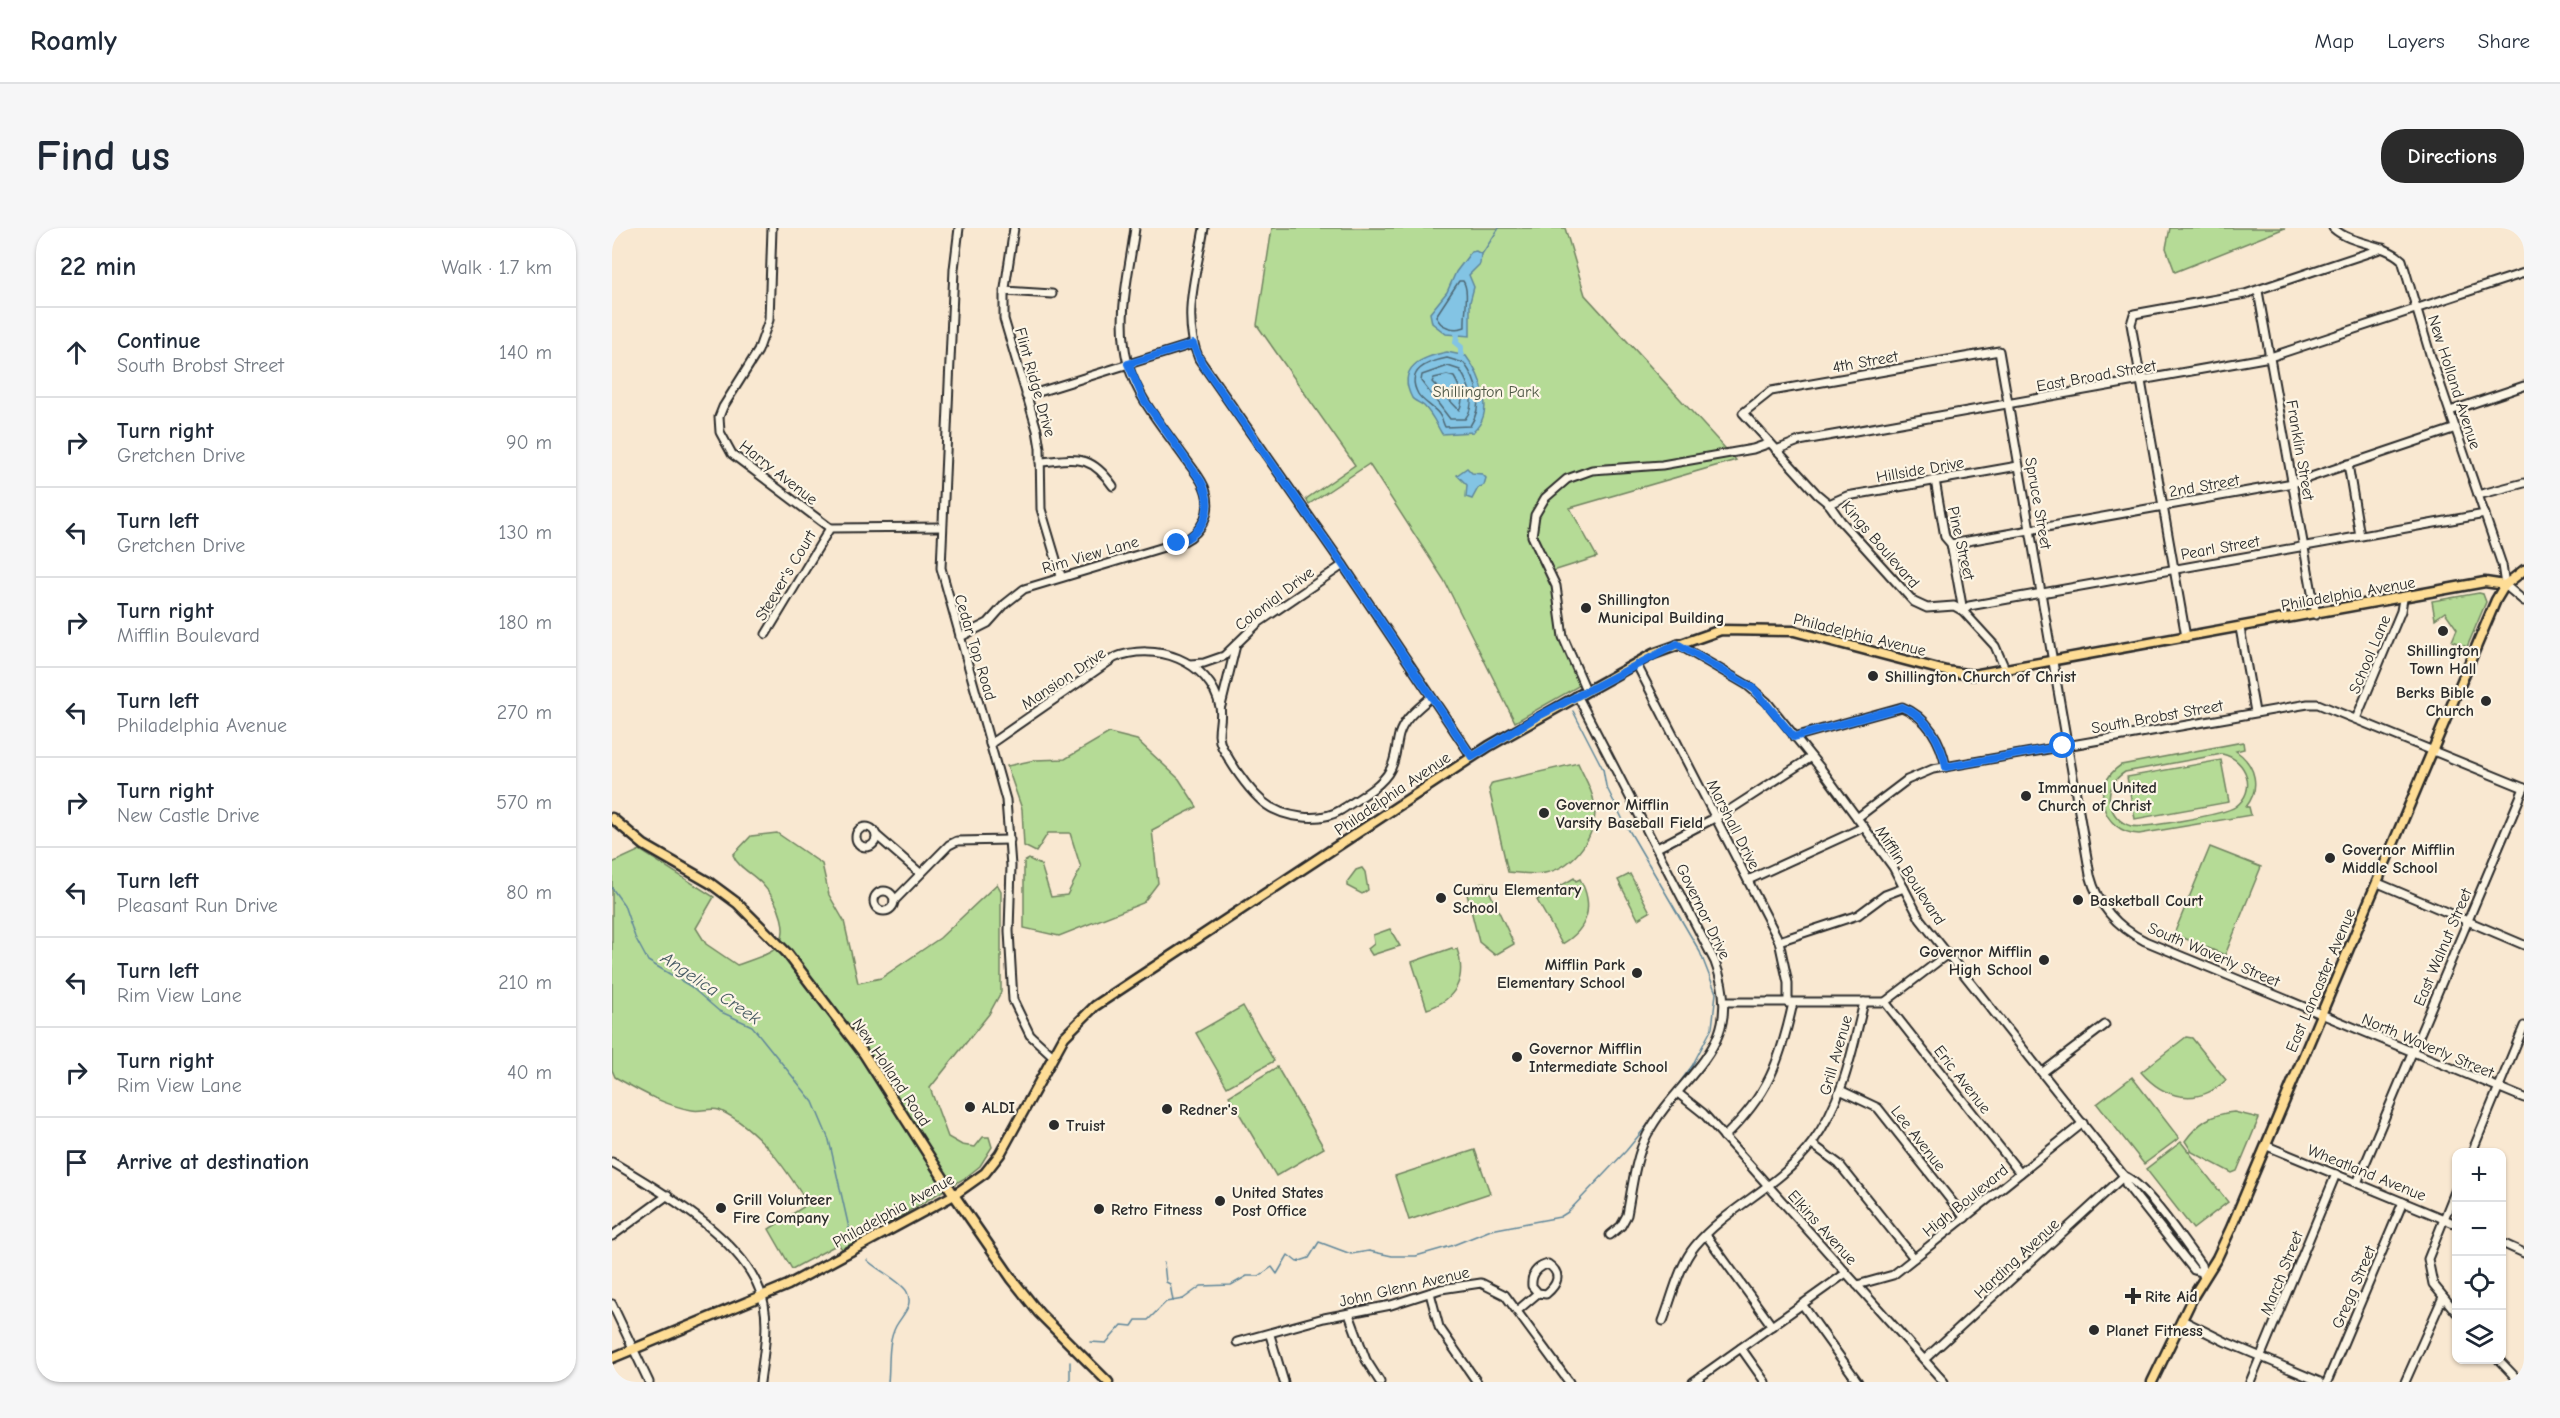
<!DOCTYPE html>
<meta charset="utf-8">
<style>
body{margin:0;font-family:"Comic Neue",sans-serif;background:#f6f6f7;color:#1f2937}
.controls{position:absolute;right:18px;bottom:18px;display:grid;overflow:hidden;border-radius:12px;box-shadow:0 2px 4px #0004}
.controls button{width:54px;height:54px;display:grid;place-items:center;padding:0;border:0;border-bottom:2px solid #e0e1e3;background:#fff;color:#1f2937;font:30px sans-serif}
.stop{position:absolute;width:18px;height:18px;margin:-14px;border:4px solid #1a73e8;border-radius:50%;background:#fff}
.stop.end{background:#1a73e8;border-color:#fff;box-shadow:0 2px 6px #0008}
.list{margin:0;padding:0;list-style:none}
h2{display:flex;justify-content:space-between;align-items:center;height:78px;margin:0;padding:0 24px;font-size:26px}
h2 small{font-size:20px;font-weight:400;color:#747a83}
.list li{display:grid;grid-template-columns:39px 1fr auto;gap:18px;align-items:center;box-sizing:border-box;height:90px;padding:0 24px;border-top:2px solid #e0e1e3}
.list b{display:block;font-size:22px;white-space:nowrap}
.list p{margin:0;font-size:20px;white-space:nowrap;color:#747a83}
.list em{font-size:20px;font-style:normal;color:#747a83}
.icon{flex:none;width:33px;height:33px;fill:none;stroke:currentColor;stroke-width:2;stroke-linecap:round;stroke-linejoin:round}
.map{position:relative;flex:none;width:1912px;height:1154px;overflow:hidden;border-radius:24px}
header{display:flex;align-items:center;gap:36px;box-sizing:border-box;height:84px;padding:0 30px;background:#fff;border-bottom:2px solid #e0e1e3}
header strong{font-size:28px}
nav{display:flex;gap:33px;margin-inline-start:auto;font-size:21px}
.intro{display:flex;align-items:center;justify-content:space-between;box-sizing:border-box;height:144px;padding:0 36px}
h1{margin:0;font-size:42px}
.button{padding:15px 27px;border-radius:24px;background:#2b2b2b;color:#fff;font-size:21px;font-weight:700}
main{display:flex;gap:36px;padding:0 36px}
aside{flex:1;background:#fff;border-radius:24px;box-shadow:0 2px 4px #0004}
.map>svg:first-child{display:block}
.green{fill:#b5db96;stroke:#708360;stroke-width:1.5;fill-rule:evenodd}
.water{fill:#83c4e4;stroke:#60879a;stroke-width:1.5}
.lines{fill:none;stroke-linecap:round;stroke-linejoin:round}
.shore{stroke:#4e6875;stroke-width:1.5}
.stream{stroke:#60879a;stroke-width:1.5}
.canal{stroke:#83c4e4;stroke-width:6}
.minor-casing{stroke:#2b2b2b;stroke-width:11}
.major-casing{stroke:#2b2b2b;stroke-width:13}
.minor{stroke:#fcf5e5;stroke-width:7}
.major{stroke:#fedd96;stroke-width:8}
.route{stroke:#1a73e8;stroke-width:8}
.poi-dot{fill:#2b2b2b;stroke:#fcf5e5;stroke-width:2}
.labels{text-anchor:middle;stroke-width:4.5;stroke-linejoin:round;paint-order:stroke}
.street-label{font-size:16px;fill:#2b2b2b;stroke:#fcf5e5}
.park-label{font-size:16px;fill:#4e5746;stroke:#fcf5e5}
.poi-label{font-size:16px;font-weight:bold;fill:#2b2b2b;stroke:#fcf5e5;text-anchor:start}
.water-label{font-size:18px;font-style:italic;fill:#455962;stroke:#fcf5e5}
</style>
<header>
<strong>Roamly</strong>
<nav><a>Map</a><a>Layers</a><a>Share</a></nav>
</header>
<div class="intro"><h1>Find us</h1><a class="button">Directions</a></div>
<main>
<aside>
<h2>22 min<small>Walk · 1.7 km</small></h2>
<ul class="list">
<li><svg class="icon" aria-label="ahead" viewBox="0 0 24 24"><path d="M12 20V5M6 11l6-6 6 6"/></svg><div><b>Continue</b><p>South Brobst Street</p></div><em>140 m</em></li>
<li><svg class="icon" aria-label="right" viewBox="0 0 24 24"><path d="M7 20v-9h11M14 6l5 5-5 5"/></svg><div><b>Turn right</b><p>Gretchen Drive</p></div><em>90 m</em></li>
<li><svg class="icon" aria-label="left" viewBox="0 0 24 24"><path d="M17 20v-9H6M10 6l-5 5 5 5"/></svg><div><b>Turn left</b><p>Gretchen Drive</p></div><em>130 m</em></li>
<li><svg class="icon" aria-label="right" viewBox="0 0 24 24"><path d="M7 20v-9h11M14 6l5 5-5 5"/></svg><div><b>Turn right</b><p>Mifflin Boulevard</p></div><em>180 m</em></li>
<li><svg class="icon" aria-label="left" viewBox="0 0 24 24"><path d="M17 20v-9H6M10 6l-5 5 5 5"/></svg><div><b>Turn left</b><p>Philadelphia Avenue</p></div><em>270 m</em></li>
<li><svg class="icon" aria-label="right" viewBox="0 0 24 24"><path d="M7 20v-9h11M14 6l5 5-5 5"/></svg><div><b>Turn right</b><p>New Castle Drive</p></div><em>570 m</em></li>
<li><svg class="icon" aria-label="left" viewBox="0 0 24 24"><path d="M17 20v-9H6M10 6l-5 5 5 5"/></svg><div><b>Turn left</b><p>Pleasant Run Drive</p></div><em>80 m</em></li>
<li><svg class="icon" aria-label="left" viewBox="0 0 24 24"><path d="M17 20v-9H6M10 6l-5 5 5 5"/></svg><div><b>Turn left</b><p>Rim View Lane</p></div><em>210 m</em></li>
<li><svg class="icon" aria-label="right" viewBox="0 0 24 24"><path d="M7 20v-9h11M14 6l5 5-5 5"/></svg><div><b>Turn right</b><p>Rim View Lane</p></div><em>40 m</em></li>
<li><svg class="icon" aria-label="arrive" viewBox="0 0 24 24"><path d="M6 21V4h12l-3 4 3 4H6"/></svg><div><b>Arrive at destination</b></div></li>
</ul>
</aside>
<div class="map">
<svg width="1912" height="1154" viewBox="0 0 1912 1154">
<rect width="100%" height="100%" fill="#f9e8d1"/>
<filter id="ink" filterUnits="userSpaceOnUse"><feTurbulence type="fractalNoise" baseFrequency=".0167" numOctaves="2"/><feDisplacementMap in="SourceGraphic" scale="12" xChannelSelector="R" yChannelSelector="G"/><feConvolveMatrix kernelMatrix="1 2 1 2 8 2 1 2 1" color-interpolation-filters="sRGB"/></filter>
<g filter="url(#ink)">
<g class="green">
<polygon points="660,0 953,0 973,67 1124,232 958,280 985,329 938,344 950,402 970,456 903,494 832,352 757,236 697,276 694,271 743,237 645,97"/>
<polygon points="1558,0 1673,0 1563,44 1554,20"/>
<polygon points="1867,365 1871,366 1874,374 1855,419 1840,413 1845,401 1833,384 1823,391 1820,373"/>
<polygon points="497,505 525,512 567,551 585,579 540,602 546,655 531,675 447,708 412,700 412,634 417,631 429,637 439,669 455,667 469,640 458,605 436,605 424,624 412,618 410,581 395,538 423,532 453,531"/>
<path d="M1631,514l1,7 -8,2c20,14 25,37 10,56h3l2,8 -112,19c-38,-2 -50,-48 -18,-69zM1610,526c25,5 36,37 13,53 -10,7 -92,22 -104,19 -11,-3 -19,-12 -21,-23 -3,-13 4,-24 15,-31z"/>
<polygon points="1609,532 1617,574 1523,591 1515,549"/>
<path d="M966,535c5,12 14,26 16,39 6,31 -19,65 -49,71 -11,2 -26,0 -37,-1l-19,-83 3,-6z"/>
<path d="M165,605l45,31 7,31 15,26 14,62 23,-5 59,-40 57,-54 4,7v101l-12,22 -59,74 18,49 14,8 13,2 8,-10h6l3,10 -12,19 -15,12 -122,72 -5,-6 -46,25 -23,-40 39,-25c-22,-35 -49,-76 -89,-94 -8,-3 -19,2 -27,0 -29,-5 -52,-19 -77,-33l-3,-7v-207l28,-13 74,47 -18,31 10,16 31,21c11,-4 25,-8 35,-14 23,-15 5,-51 -9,-66 -9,-11 -25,-17 -30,-30l18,-19z"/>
<polygon points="1598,619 1649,639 1613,727 1562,706"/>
<polygon points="750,640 753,644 756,662 750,666 735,658 735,654 744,642"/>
<polygon points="1018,646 1038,684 1026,691 1006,652"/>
<path d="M962,650l2,3 4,-2c14,26 9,50 -18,65l-25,-44z"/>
<polygon points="873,654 902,716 883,727 867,714 854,662"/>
<polygon points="778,701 788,718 760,727 756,721 762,716 761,707"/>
<path d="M840,720l1,2 4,-1c10,29 -1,51 -30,60l-15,-47z"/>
<polygon points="631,778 662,833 615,859 584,805"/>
<path d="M1574,809l6,1 34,42c-28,27 -62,19 -85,-8z"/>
<polygon points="665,839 712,920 664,948 617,868"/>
<polygon points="1520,849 1567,910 1532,936 1485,876"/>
<path d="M1622,884l25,6 -22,53 -5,2 -40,-21 -7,-11c13,-18 26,-27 49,-29z"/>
<polygon points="1569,914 1616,974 1581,1001 1534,941"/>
<polygon points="863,922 878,965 797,992 783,948"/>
</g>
<g class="water">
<polygon points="859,24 864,23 869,26 868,36 857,47 862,59 858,74 858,108 834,106 820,95 818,85 835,64 844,44"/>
<path d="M835,124l19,4c15,20 30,56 7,76l-31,2c-6,-10 -9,-19 -18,-28 -3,-3 -10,-5 -12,-8 -16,-31 10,-41 35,-46z"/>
<polygon points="855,240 860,245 870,246 874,250 872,257 866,260 860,271 854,269 855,257 845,247"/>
</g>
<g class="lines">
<g class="shore">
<path d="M847,53h4c7,10 1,32 2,46 -10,4 -25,1 -29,-11z"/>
<path d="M835,130l17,5c14,19 20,42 6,63l-25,1c-2,-4 -3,-9 -6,-13 -5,-7 -17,-13 -21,-20 -13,-24 9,-32 29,-36z"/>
<path d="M836,138l12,4c9,14 17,34 5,49h-15l-29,-38 1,-6z"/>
<path d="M835,147l7,2c6,10 11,23 5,33l-27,-28 2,-4z"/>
</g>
<g class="stream">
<polyline points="870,26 887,0"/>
<polyline points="0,660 12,677 23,709 36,733 78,758 107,783 140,798 201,874 217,912 239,1009"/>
<path d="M255,1032c10,10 34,21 40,32 7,14 -5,23 -11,34 -9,17 -6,38 -8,56"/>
<polyline points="552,1035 554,1054 558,1056 561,1073"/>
<polyline points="478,1114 494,1115 510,1097 520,1098 524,1092 536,1092 554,1074 571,1071 589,1058 619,1057 635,1048 647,1048 660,1039 665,1046 676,1027 685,1034 697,1030 707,1014 739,1026 757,1023 780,1028 804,1028 839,1018 879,1002 948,989 956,984 1014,923 1037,895 1080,838 1100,800 1104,765 1088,724 1011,592 994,558 991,541 961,483"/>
<polyline points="458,1134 458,1154"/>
</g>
<polyline class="canal" points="845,106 844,115 849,119 849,128"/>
<defs>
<g id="minor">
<polyline points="160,0 157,92 146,123 111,179 107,189 108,204 120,226 218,300"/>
<polyline points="347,0 342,41 329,340 394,572 399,638 397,703 401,772 418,807 441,828"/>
<polyline points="402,0 392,67 392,91 425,202 428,220 429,281 449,348"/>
<path d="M592,0c-7,43 -23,90 -5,131l144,206 129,192"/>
<path d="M1721,0c20,18 50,14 69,32l28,94 72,211 3,20 19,16"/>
<polyline points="392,63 440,66"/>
<polyline points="1646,63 1704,387"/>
<polyline points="414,168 581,116"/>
<polyline points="1838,183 1912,158"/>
<polyline points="1164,222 1187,213 1658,129 1912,45"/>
<path d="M428,234c36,-3 50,-9 73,24"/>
<polyline points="1736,236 1748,308"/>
<polyline points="1323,252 1333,309 1339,316 1351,383 1357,378 1873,286"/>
<polyline points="1866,267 1912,255"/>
<polyline points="1217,276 1235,268 1406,238"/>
<polyline points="1339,316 1681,255 1844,200"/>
<polyline points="1628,400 1643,484"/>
<polyline points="154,406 218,300 329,299"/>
<path d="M348,409l28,-14 17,-19 19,-15 160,-48c18,-9 28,-29 22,-49 -3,-12 -12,-21 -19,-31 -21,-30 -49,-61 -59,-97 -12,-47 1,-90 7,-136"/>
<polyline points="1574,409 1519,96 1522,86 1633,66 1771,20"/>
<polyline points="1065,416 1135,457 1155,474 1210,542 1281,639 1308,691 1512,948 1514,956 1582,1042 1589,1044"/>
<polyline points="1024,435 1167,713 1176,755 1176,775"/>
<polyline points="578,436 592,435 612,428 646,395 731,337"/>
<path d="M1393,441l-10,-23 -32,-35 -9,-5 -27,2 -13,-6 -73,-81 -12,-17 -12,-10 -74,-81 28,-22 228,-40 91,524c8,31 27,52 55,66l379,157"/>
<polyline points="974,462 951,409 944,358 920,308 923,287 933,270 955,251 980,242 1050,237 1141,221 1158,215"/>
<path d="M965,467l138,267c33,87 -34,109 -68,173 -12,23 -15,54 -20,80l-6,11 -11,9"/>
<polyline points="609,478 624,417"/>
<polyline points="1744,491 1789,383 1791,371"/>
<path d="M1182,509l108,-30c26,10 39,35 44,60"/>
<path d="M378,516l124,-86c40,-17 96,2 106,49 3,14 -5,26 2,40 10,18 26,42 41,55 19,16 57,21 78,8 15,-10 41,-24 49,-40 6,-10 6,-24 9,-35 5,-17 20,-27 32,-38"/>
<polyline points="1245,590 1295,552 1321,541 1696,476 1706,476 1912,560"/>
<circle cx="254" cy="609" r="10"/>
<polyline points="264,607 308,645"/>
<polyline points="1045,620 1116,583 1198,530"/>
<polyline points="1136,652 1252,599"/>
<polyline points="1766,655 1912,717"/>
<circle cx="272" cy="673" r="10"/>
<polyline points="282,673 337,617 345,613 398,612"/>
<polyline points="1167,713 1246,687 1273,667 1292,660"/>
<polyline points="1112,774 1273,774 1337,725"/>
<polyline points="1273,774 1408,945"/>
<polyline points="1431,844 1493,797"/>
<polyline points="1230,863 1266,880 1353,990"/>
<polyline points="1067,866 1091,885 1332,1154"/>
<path d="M1112,909c44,-42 56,-75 69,-134"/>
<polyline points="1200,916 1227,936 1302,1030"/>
<polyline points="1655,918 1844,996"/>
<polyline points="1860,924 1912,798"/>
<path d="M0,934c49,29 140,81 152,142 5,25 -1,53 -4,78"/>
<path d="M1512,948c20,6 63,70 77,89l2,10"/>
<polyline points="1745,955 1912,560"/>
<polyline points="1844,961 1816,1031 1821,1056 1844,1084"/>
<polyline points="1094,1007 1160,1098"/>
<polyline points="0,1008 56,967"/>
<polyline points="1890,1015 1912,1025"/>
<polyline points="1245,1057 1281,1047 1471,895"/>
<polyline points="818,1065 827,1099 865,1154"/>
<polyline points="0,1076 37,1154"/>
<polyline points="1190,1076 1246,1154"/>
<path d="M906,1082l20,-17 8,1c11,-9 17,-20 2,-30 -11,3 -17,10 -16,22l6,7"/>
<polyline points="737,1086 754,1132 768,1154"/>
<polyline points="1570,1092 1614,1114 1708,1154"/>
<path d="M1051,1093c9,-23 16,-56 32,-75 33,-40 84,-58 117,-103 31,-42 40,-91 52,-141"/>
<polyline points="658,1107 672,1154"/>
<polyline points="625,1114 712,1090 779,1077 829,1061 869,1055 893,1067 957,1154"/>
<polyline points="1129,1120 1153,1154"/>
<polyline points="1313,1131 1512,948"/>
<polyline points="1887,1132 1908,1154"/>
<polyline points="1081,1154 1234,1045"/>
<polyline points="1638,1154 1724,946"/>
<polyline points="1715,1154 1791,974"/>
<polyline points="1793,1154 1831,1069"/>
</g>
<g id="major">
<polyline points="0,590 32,617 98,655 125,675 175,725 252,826 342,967 400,1051 427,1085 496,1154"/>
<polyline points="0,1130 176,1057 342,967 373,945 388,926 452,809 483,778 877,518 1041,426 1109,402 1182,403 1334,443 1361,447 1873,354 1893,357"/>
<polyline points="1540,1154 1582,1067 1605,1030 1619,1000 1884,372 1893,357 1912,342"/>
</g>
</defs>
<use href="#minor" class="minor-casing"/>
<use href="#major" class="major-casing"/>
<use href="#minor" class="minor"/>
<use href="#major" class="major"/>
</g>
</g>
<g class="lines" filter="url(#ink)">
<path class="route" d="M565,315c28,-10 38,-36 24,-62l-57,-81 -16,-36 65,-20 9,20 141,201 129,192 61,-38 144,-75 77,45 40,48 108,-30c26,10 39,35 44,60l117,-21"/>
</g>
<g class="poi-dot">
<circle cx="974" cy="380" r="6"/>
<circle cx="1831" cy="403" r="6"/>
<circle cx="1261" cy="448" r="6"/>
<circle cx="1874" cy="473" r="6"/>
<circle cx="1414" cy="568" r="6"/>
<circle cx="932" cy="585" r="6"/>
<circle cx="1718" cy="630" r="6"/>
<circle cx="829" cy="670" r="6"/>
<circle cx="1466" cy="672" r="6"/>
<circle cx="1432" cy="732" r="6"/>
<circle cx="1025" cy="745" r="6"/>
<circle cx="905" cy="829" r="6"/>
<circle cx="358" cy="879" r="6"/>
<circle cx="555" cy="881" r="6"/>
<circle cx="442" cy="897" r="6"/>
<circle cx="608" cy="973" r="6"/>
<circle cx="109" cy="980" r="6"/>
<circle cx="487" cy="981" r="6"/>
<path d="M1518 1059h6v6h6v6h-6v6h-6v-6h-6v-6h6z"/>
<circle cx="1482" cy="1102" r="6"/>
</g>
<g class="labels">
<g class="street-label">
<text transform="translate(1253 133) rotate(-10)" y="6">4th Street</text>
<text transform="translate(1484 147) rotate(-10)" y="6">East Broad Street</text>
<text transform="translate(424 154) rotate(74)" y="6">Flint Ridge Drive</text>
<text transform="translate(1843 154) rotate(72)" y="6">New Holland Avenue</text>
<text transform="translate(1689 222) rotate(80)" y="6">Franklin Street</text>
<text transform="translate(1308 241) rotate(-10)" y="6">Hillside Drive</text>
<text transform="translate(167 244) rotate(38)" y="6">Harry Avenue</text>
<text transform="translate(1592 257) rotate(-10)" y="6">2nd Street</text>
<text transform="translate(1427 275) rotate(80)" y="6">Spruce Street</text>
<text transform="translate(1350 315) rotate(77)" y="6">Pine Street</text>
<text transform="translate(1269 316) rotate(49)" y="6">Kings Boulevard</text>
<text transform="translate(1608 319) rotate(-10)" y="6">Pearl Street</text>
<text transform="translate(478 326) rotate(-16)" y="6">Rim View Lane</text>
<text transform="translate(173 347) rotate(-59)" y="6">Steever's Court</text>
<text transform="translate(1736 365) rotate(-10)" y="6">Philadelphia Avenue</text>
<text transform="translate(662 370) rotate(-37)" y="6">Colonial Drive</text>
<text transform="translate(1248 406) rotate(14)" y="6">Philadelphia Avenue</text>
<text transform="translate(364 419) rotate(73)" y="6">Cedar Top Road</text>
<text transform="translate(1757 426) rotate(-67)" y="6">School Lane</text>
<text transform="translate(451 450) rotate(-34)" y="6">Mansion Drive</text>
<text transform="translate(1545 488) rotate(-10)" y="6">South Brobst Street</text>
<text transform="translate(780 565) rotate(-34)" y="6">Philadelphia Avenue</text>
<text transform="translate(1122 596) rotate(63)" y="6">Marshall Drive</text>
<text transform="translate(1299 647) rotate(57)" y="6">Mifflin Boulevard</text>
<text transform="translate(1092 683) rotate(64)" y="6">Governor Drive</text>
<text transform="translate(1830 719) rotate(-67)" y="6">East Walnut Street</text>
<text transform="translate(1602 726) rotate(23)" y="6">South Waverly Street</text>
<text transform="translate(1708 752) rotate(-67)" y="6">East Lancaster Avenue</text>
<text transform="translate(1816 817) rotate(23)" y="6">North Waverly Street</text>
<text transform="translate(1223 827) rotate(-74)" y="6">Grill Avenue</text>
<text transform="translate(280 844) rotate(56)" y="6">New Holland Road</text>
<text transform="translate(1351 851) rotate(52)" y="6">Eric Avenue</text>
<text transform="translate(1307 910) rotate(52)" y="6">Lee Avenue</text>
<text transform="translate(1755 944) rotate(22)" y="6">Wheatland Avenue</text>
<text transform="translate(1353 972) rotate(-39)" y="6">High Boulevard</text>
<text transform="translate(281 982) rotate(-29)" y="6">Philadelphia Avenue</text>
<text transform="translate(1211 999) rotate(48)" y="6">Elkins Avenue</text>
<text transform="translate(1404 1030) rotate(-43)" y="6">Harding Avenue</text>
<text transform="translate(1669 1045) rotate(-68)" y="6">March Street</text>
<text transform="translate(792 1058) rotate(-13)" y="6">John Glenn Avenue</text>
<text transform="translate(1741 1059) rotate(-67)" y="6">Gregg Street</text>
</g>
<g class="park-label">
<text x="874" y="169">Shillington Park</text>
</g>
<g class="poi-label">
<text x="986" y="377">Shillington<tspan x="986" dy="18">Municipal Building</tspan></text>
<text x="1831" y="428" text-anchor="middle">Shillington<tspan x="1831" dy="18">Town Hall</tspan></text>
<text x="1273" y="454">Shillington Church of Christ</text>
<text x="1862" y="470" text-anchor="end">Berks Bible<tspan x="1862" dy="18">Church</tspan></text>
<text x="1426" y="565">Immanuel United<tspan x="1426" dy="18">Church of Christ</tspan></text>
<text x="944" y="582">Governor Mifflin<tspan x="944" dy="18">Varsity Baseball Field</tspan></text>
<text x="1730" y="627">Governor Mifflin<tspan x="1730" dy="18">Middle School</tspan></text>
<text x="841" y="667">Cumru Elementary<tspan x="841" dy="18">School</tspan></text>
<text x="1478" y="678">Basketball Court</text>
<text x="1420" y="729" text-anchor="end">Governor Mifflin<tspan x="1420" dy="18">High School</tspan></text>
<text x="1013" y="742" text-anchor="end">Mifflin Park<tspan x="1013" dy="18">Elementary School</tspan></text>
<text x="917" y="826">Governor Mifflin<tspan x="917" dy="18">Intermediate School</tspan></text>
<text x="370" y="885">ALDI</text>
<text x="567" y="887">Redner's</text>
<text x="454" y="903">Truist</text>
<text x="620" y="970">United States<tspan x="620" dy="18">Post Office</tspan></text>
<text x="121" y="977">Grill Volunteer<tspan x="121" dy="18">Fire Company</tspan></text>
<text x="499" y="987">Retro Fitness</text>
<text x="1533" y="1074">Rite Aid</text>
<text x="1494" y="1108">Planet Fitness</text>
</g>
<g class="water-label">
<text transform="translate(99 760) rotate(34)" y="6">Angelica Creek</text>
</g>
</g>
</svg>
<div class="controls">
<button>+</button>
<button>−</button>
<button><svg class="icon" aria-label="locate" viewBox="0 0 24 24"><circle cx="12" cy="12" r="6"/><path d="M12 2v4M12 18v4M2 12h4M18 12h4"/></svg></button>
<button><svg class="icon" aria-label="layers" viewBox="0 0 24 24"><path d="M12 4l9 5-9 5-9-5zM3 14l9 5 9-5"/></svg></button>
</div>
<div class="stop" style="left:1451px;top:518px"></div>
<div class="stop end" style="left:565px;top:315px"></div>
</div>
</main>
